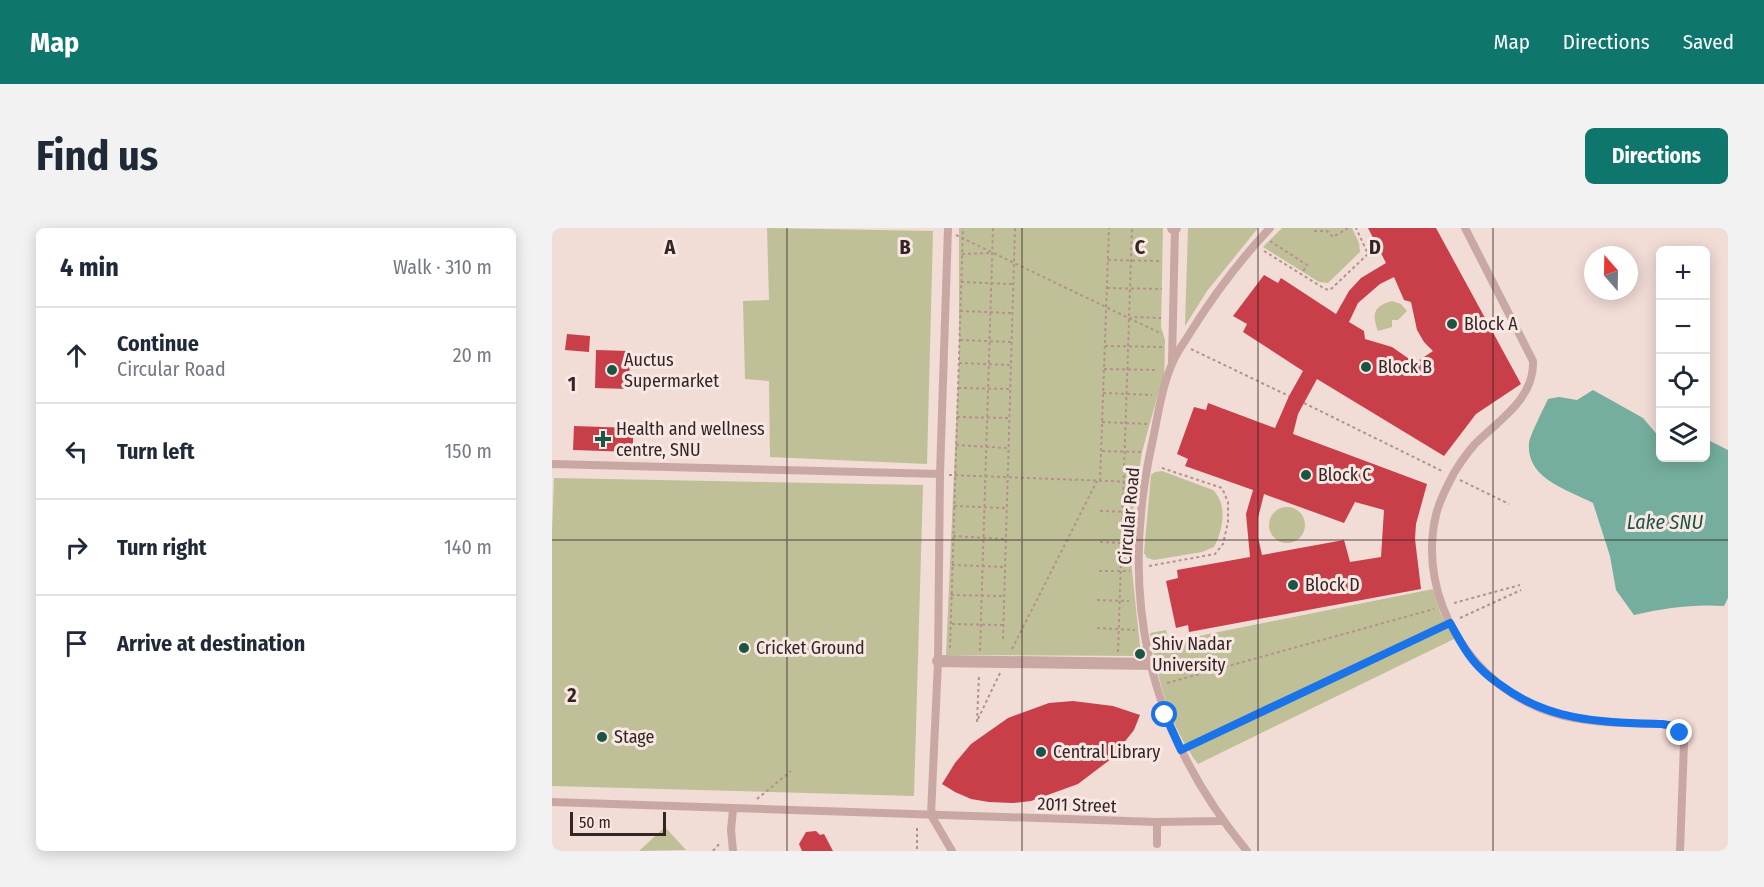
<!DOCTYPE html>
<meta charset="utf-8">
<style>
body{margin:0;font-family:"Fira Sans Condensed",sans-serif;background:#f2f2f3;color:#1f2937}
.controls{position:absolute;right:18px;top:18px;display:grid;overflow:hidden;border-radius:9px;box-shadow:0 3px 15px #0003}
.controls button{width:54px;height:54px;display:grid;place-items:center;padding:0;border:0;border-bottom:2px solid #e0e1e3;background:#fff;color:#1f2937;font:30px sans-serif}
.compass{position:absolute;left:1032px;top:18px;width:54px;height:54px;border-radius:50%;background:#fff;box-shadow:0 3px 15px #0003;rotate:340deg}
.scale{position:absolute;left:18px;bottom:15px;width:96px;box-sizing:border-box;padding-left:6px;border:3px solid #332525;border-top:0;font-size:16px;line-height:21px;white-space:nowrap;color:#332525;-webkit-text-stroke:4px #f9e7e3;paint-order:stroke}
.stop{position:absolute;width:18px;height:18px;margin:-14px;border:4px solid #1a73e8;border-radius:50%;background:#fff}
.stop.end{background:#1a73e8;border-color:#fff;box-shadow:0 2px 6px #0008}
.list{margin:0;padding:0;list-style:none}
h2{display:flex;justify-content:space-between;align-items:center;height:78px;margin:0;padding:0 24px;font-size:26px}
h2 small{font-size:20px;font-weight:400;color:#747a83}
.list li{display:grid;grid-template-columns:39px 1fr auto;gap:18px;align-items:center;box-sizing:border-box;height:96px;padding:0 24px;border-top:2px solid #e0e1e3}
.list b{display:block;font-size:22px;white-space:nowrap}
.list p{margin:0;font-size:20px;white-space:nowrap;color:#747a83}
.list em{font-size:20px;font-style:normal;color:#747a83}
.icon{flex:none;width:33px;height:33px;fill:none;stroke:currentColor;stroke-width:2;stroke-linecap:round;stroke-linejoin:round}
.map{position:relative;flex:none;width:1176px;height:623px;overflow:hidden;border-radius:9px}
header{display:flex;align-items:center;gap:36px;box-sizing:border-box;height:84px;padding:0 30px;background:#0f766e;color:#fff}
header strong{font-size:28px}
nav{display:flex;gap:33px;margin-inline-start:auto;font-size:21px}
.intro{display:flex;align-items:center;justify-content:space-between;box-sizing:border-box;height:144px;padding:0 36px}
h1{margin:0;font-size:42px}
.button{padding:15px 27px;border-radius:9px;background:#0f766e;color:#fff;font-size:21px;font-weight:700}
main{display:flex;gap:36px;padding:0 36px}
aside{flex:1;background:#fff;border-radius:9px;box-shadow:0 3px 15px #0003}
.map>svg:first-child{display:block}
.green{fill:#bfc097}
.water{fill:#75ae9e}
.building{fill:#c83e49;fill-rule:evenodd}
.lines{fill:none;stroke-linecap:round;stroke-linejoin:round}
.path{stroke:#b4918d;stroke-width:2;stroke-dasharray:3 3;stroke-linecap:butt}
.service{stroke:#c9a8a3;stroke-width:8}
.pedestrian{stroke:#c9a8a3;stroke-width:12}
.route{stroke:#1a73e8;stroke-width:8}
.grid{fill:none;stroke:#332525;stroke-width:1.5;stroke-opacity:0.55}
.poi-dot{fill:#1a5546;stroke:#f9e7e3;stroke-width:2}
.labels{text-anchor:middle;stroke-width:6;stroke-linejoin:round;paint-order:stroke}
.poi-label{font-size:18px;fill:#332525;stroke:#f9e7e3;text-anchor:start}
.street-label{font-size:18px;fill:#332525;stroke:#f9e7e3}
.water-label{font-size:20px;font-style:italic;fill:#1a5546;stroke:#f9e7e3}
.grid-label{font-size:20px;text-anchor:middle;font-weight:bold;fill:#332525;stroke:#f9e7e3;stroke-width:6;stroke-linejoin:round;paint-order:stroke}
</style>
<header>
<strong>Map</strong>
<nav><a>Map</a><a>Directions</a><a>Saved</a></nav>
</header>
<div class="intro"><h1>Find us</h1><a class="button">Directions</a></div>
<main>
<aside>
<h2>4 min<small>Walk · 310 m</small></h2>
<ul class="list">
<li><svg class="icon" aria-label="ahead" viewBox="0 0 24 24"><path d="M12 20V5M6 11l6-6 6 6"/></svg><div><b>Continue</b><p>Circular Road</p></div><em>20 m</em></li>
<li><svg class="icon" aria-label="left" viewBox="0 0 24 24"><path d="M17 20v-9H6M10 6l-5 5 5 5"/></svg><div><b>Turn left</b></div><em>150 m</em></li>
<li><svg class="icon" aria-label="right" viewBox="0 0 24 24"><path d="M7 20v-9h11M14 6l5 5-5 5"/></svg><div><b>Turn right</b></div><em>140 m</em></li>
<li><svg class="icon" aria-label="arrive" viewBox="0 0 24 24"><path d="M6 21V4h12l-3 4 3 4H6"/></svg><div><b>Arrive at destination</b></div></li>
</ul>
</aside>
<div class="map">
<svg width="1176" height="623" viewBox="0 0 1176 623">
<rect width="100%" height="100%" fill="#f1dcd6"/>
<g class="green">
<polygon points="215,0 381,3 375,236 218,229 217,153 193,151 191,73 217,72"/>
<polygon points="407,0 611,0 609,99 613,112 612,154 606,166 590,224 582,275 578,323 589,428 394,427 407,130"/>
<polygon points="636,0 706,0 655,63 633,98"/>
<polygon points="730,0 800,0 807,15 808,24 776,55 767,54 711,19"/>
<path d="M840,73l9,3 6,7 -9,9h-6v7l-14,4c-6,-17 -5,-25 14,-30z"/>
<path d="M610,243l51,19c15,15 10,40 1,57l-12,5 -48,8 -7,-2 -3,-5 7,-78 4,-3z"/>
<polygon points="2,250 371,257 362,568 0,558 0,304"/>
<circle cx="735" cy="297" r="18"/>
<path d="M881,361l7,23 14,27 -256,125c-28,-37 -41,-86 -48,-131l16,-3 3,12z"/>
<polygon points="113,599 134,622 87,623"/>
</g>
<path class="water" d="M1041,162l50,28 17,20v20h46v-19l22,11v148l-4,8c-31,-2 -59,2 -90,9l-18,-25 -6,-34 -17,-53c-26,-14 -67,-24 -64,-60 1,-8 15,-35 19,-44l11,-2 18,3z"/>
<g class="building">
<path d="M816,0h68l85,156 -45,30 -32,42 -127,-77 -19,35 -5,20 134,50 -11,40 -1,15 6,50 -232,43 -1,-7 -12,3 -10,-47 12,-3 -1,-8 73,-13 -4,-43 7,-24 -68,-24 3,-7 -11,-5 17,-47 12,3 2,-7 67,25 14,-32 14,-25 -60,-39 4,-8 -14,-8 31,-41 14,8 3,-5 55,36 13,-23 12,-13 25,-15zM842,49l10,23 7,2 6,28 7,12 9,9 -18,12 -23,-16 -27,-8 -1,-8 -15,-9 9,-19 22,-19zM712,266l80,29 11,-21 29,8 -3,47 -31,5 -6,-22 -82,15 -4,-18v-19z"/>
<polygon points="15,106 38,108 37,124 13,122"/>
<polygon points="44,122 78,123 77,161 43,160"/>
<polygon points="22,198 81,200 81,224 21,222"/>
<polygon points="521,473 561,478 588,487 582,502 559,531 526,556 479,573 461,575 437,574 419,571 403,564 390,556 403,535 419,516 456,490 497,475"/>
<polygon points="264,603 268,607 272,606 281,623 250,623 247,616 254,604"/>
</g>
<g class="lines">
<g class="path">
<polyline points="762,3 775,3 781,9 796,0"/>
<polyline points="404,7 610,106"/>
<polyline points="718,13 755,37 750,45"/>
<polyline points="712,23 773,61 778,62 816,26 804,0"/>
<polyline points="410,26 437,25"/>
<polyline points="556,32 610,33"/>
<polyline points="409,54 460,56"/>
<polyline points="555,60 610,61"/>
<polyline points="408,83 459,85"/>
<polyline points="577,91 582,89 609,90"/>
<polyline points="408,112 459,114"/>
<polyline points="553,118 611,119"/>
<polyline points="639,121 737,168"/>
<polyline points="407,135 458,137"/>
<polyline points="552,141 606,142"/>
<polyline points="406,160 458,161"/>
<polyline points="551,165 600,167"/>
<polyline points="752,175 892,244"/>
<polyline points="405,189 458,190"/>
<polyline points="550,194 595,196"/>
<polyline points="404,217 455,220"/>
<polyline points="550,223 589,224"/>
<polyline points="397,247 583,254"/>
<polyline points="908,252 957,276"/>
<polyline points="548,253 557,0"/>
<polyline points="402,278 453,280"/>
<polyline points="548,283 580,284"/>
<polyline points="401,308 452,311"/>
<polyline points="548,314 570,315"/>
<polyline points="400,337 453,339"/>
<polyline points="597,338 663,326 671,316 676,294 676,274 670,260 607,239"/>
<polyline points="547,343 578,343"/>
<polyline points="399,367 450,368"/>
<polyline points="545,372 577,373"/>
<polyline points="902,375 968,357"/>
<polyline points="908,390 969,362"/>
<polyline points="400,396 451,397"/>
<polyline points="545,400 583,402"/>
<polyline points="451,411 463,0"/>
<polyline points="398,420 411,0"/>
<polyline points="460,421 545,253"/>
<polyline points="428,423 441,0"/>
<polyline points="566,424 580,0"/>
<polyline points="615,455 882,381"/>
<polyline points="426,491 448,445"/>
<polyline points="425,494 427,447"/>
<polyline points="640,517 889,399"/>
<polyline points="205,571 239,543"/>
<polyline points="365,600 365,623"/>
<polyline points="161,623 169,614"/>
</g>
<g class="service">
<polyline points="396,0 388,246 386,433 379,587 400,623"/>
<path d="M913,0l68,133c2,37 -34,59 -58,83 -8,9 -15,19 -21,29 -7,13 -15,28 -18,42 -20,84 37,173 117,198 35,11 73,10 109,11 13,3 17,6 22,19l-4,108"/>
<polyline points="620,133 623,0"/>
<polyline points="0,236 388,246"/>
<polyline points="0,574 605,594 671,593"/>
<polyline points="605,616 605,594"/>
<polyline points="181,623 179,602 181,581"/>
<path d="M695,623c-101,-122 -129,-258 -94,-412 5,-25 9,-52 19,-75 4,-11 12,-21 18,-31 23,-37 50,-73 80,-105"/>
</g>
<g class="pedestrian">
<polyline points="621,0 623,0"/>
<polyline points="386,433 599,436"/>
</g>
</g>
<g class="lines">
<path class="route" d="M613,487l16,35 269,-127c7,12 13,25 22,36 7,9 17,18 27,25 51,38 102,38 163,40l12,2 6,7"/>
</g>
<path class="grid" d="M235,0v623M470,0v623M706,0v623M941,0v623M0,312h1176"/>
<g class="poi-dot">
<circle cx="900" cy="96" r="6"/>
<circle cx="814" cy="139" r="6"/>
<circle cx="60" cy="142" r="6"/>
<path d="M48 202h6v6h6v6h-6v6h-6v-6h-6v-6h6z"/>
<circle cx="754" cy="247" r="6"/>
<circle cx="741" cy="357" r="6"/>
<circle cx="192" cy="420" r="6"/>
<circle cx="588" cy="426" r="6"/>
<circle cx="50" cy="509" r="6"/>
<circle cx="489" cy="524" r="6"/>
</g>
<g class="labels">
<g class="poi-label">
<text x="912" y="102">Block A</text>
<text x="72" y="138">Auctus<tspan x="72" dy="21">Supermarket</tspan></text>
<text x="826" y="145">Block B</text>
<text x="64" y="207">Health and wellness<tspan x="64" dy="21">centre, SNU</tspan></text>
<text x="766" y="253">Block C</text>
<text x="753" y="363">Block D</text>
<text x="600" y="422">Shiv Nadar<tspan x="600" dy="21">University</tspan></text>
<text x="204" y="426">Cricket Ground</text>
<text x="62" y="515">Stage</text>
<text x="501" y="530">Central Library</text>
</g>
<g class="street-label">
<text transform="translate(577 288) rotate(-85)" y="6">Circular Road</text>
<text transform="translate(525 577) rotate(2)" y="6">2011 Street</text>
</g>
<g class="water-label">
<text x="1113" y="301">Lake SNU</text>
</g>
</g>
<g class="grid-label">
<text x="118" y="26">A</text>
<text x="353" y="26">B</text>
<text x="588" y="26">C</text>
<text x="823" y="26">D</text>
<text x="20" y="163">1</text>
<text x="20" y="474">2</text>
</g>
</svg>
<div class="controls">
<button>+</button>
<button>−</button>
<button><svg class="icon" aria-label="locate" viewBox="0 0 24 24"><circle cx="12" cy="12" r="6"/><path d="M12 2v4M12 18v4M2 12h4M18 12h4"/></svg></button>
<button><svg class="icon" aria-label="layers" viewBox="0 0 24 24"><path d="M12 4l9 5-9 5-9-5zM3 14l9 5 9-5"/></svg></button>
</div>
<svg class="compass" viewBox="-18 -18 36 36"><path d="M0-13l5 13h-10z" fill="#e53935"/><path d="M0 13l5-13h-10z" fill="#747a83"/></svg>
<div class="scale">50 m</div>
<div class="stop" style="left:613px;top:487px"></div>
<div class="stop end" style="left:1128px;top:505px"></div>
</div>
</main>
